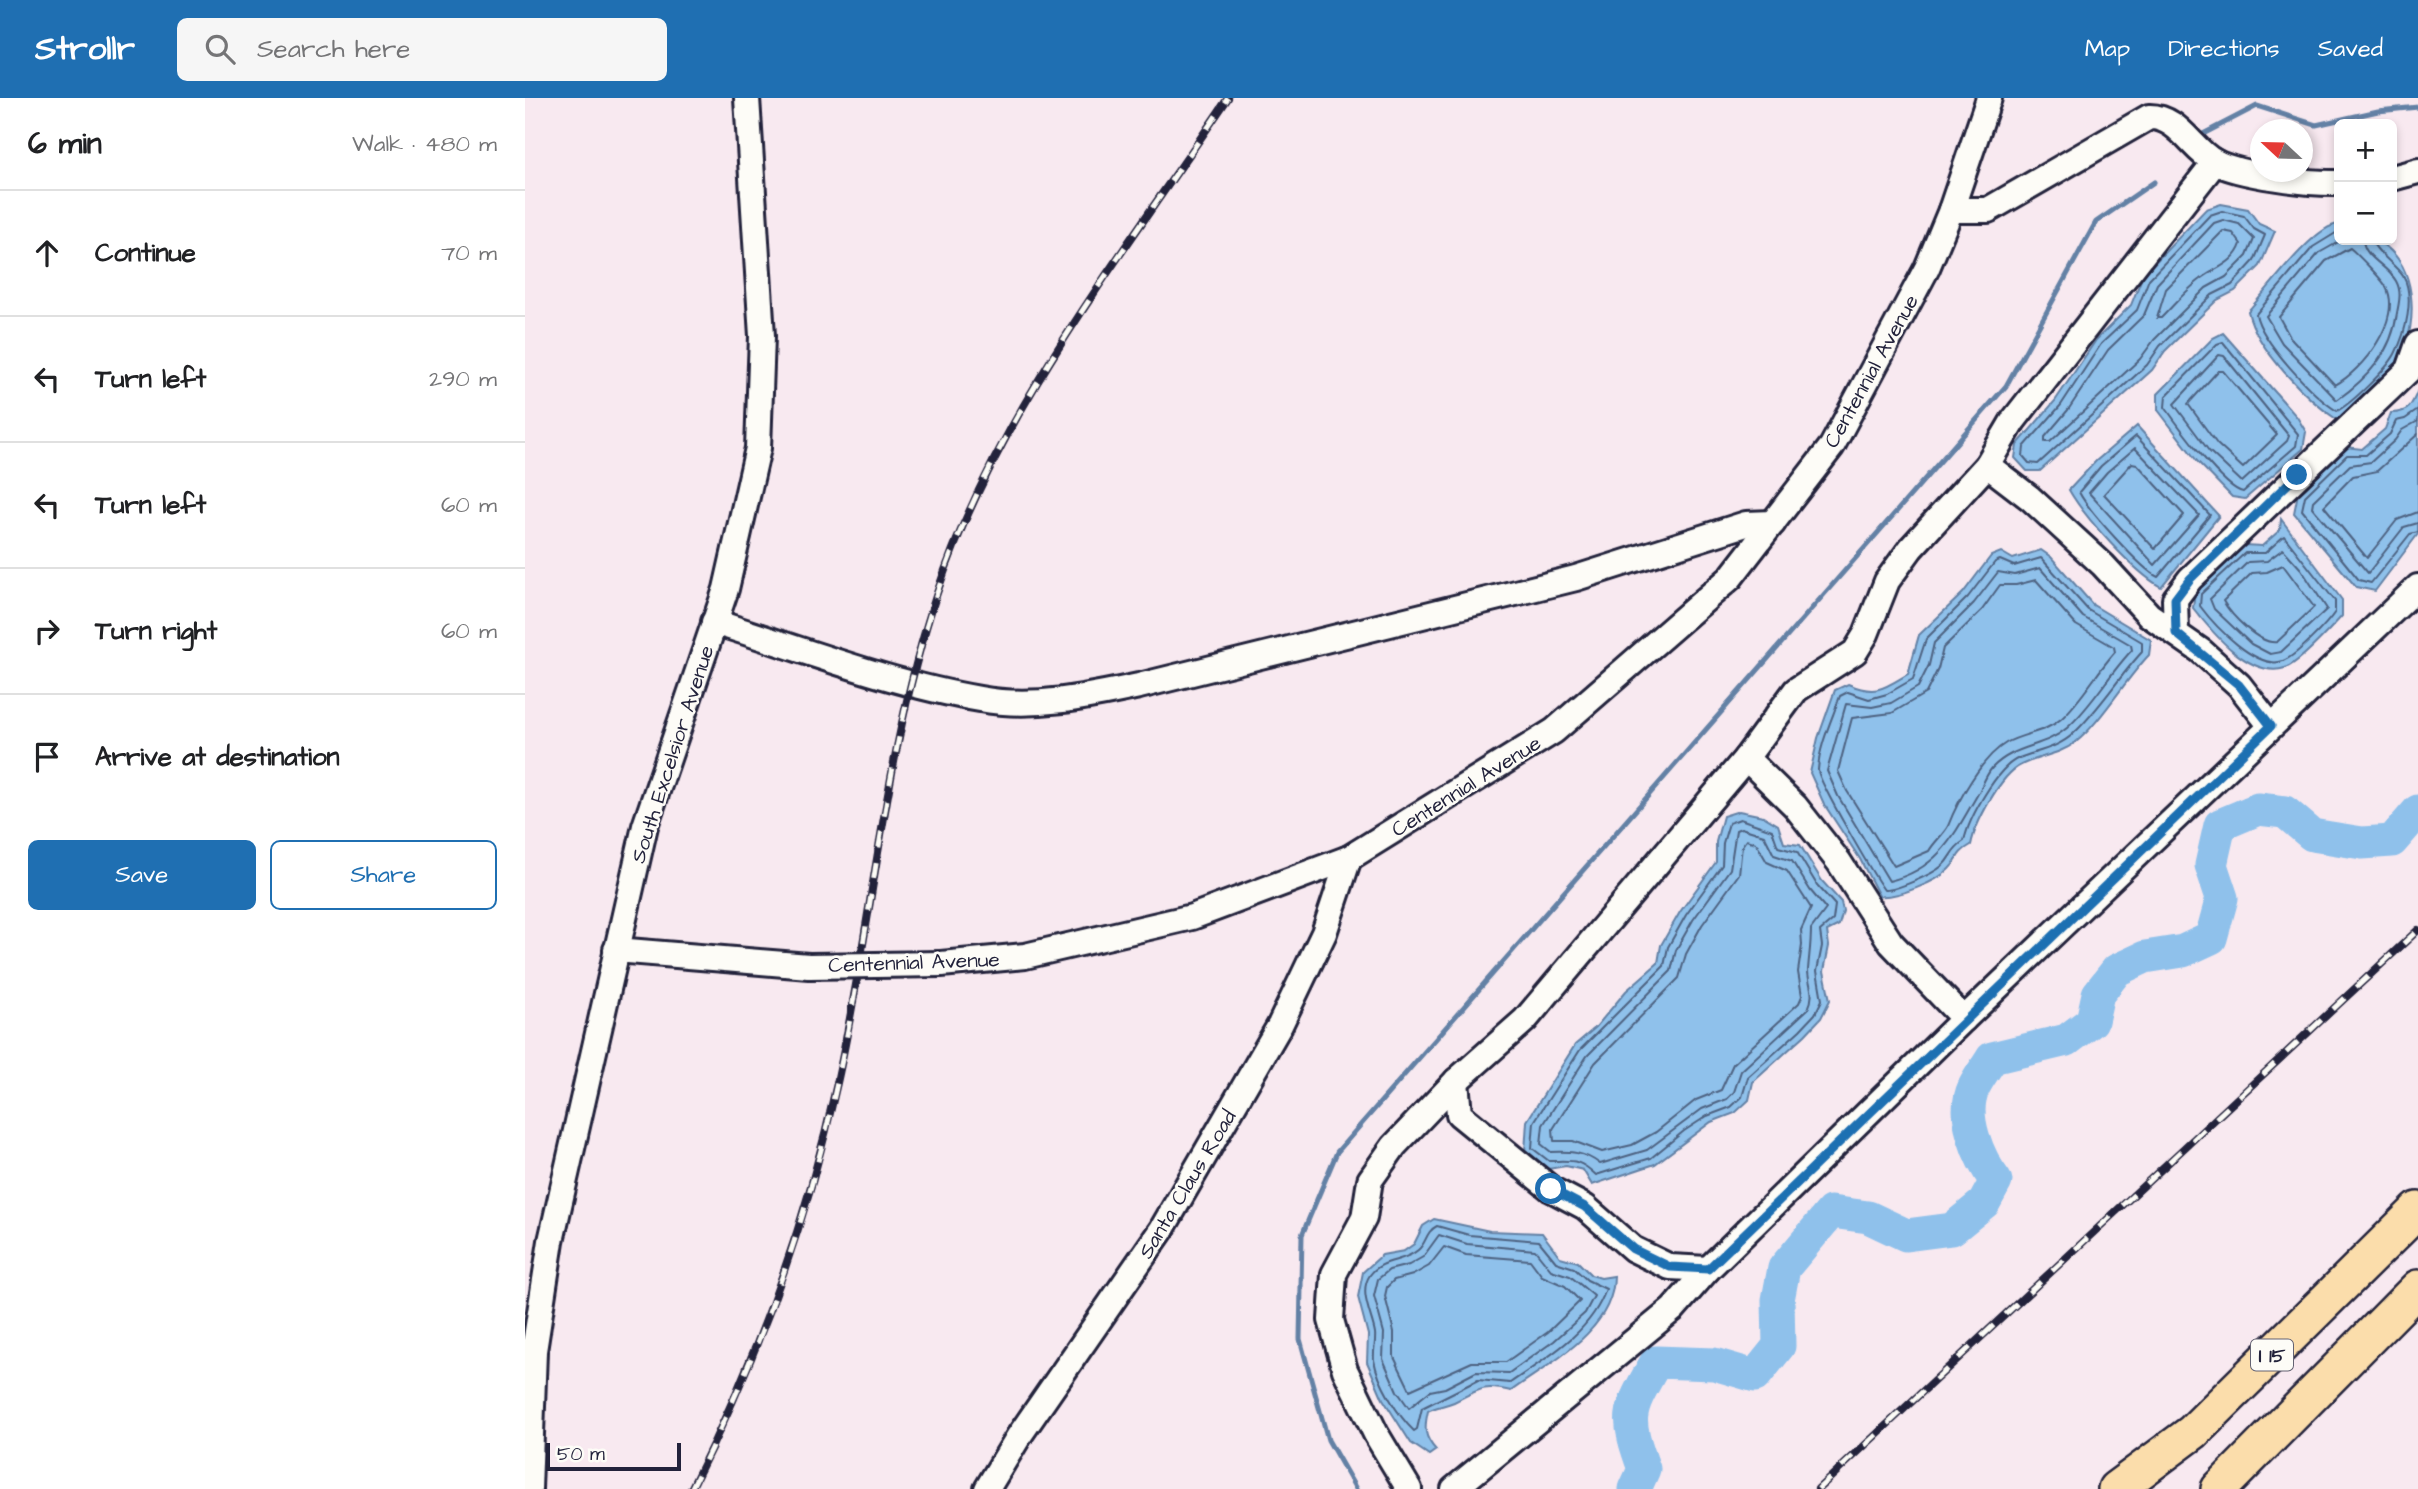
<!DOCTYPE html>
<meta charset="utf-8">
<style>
body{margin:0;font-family:"Architects Daughter",sans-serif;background:#f6f6f6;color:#202124}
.controls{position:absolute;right:21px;top:21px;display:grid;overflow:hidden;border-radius:10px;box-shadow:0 4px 10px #0003}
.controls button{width:63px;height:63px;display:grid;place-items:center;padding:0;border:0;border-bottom:2px solid #e0e0e0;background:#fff;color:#202124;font:35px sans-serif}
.compass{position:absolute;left:1725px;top:21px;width:63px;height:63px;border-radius:50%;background:#fff;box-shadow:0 4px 10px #0003;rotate:292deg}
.scale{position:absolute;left:21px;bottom:18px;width:135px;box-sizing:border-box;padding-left:7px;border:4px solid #22223b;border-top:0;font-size:19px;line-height:24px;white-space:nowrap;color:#22223b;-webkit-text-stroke:5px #fdfcf7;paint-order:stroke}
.stop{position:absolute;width:21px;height:21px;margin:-16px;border:5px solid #1f6fb2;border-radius:50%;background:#fff}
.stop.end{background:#1f6fb2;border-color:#fff;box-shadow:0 2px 7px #0008}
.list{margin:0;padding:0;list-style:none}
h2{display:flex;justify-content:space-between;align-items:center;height:91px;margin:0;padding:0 28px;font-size:30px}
h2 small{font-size:23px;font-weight:400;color:#757577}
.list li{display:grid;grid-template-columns:46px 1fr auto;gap:21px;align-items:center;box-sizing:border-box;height:126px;padding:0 28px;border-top:2px solid #e0e0e0}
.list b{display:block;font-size:26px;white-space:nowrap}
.list em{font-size:23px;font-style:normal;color:#757577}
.actions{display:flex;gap:14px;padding:21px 28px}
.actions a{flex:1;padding:16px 0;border:2px solid #1f6fb2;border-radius:10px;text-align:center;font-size:24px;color:#1f6fb2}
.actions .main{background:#1f6fb2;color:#fff}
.icon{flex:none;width:38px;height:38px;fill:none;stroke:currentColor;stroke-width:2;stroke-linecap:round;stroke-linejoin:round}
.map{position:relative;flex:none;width:1893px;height:1391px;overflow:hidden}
header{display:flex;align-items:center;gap:42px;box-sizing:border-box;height:98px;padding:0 35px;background:#1f6fb2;color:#fff}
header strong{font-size:33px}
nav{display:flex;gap:38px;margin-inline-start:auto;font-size:24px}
.search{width:490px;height:63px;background:#f6f6f6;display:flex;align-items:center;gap:18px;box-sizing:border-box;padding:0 24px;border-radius:10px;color:#757577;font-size:26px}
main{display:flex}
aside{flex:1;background:#fff}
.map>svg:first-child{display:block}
.water{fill:#8fc1eb;stroke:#6381a5;stroke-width:2}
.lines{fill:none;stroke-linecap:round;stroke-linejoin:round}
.shore{stroke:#4e6281;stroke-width:2}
.stream{stroke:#6381a5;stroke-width:5}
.river{stroke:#8fc1eb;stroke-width:33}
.minor-casing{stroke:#22223b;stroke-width:30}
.highway-casing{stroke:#22223b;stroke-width:40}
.minor{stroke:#fdfcf7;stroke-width:24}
.highway{stroke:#fbddab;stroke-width:35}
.rail-casing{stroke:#22223b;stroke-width:8}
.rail{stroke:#fdfcf7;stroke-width:5;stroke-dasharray:16;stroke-linecap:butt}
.minor-bridge-casing{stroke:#22223b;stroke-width:30;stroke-linecap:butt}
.minor-bridge{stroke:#fdfcf7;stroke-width:24}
.route{stroke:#1f6fb2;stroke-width:9}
.labels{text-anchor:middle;stroke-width:5;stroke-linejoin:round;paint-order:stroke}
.shield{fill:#fdfcf7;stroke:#646373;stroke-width:2}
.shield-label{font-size:19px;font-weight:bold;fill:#22223b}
.street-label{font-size:21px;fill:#22223b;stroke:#fdfcf7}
</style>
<header>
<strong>Strollr</strong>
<div class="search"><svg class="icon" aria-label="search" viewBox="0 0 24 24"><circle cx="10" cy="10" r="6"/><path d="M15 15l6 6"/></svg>Search here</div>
<nav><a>Map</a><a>Directions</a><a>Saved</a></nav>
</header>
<main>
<aside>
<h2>6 min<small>Walk · 480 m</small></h2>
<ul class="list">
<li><svg class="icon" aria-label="ahead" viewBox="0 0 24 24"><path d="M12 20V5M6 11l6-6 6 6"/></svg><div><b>Continue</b></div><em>70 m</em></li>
<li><svg class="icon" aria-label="left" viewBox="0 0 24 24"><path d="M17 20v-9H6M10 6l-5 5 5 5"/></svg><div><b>Turn left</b></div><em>290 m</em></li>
<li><svg class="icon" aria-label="left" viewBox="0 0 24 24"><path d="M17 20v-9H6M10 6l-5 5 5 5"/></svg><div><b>Turn left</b></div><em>60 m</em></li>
<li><svg class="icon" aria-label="right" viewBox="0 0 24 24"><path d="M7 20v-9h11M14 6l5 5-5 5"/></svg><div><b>Turn right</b></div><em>60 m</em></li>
<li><svg class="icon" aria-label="arrive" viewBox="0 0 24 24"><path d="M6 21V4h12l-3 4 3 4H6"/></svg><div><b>Arrive at destination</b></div></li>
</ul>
<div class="actions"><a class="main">Save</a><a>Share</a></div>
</aside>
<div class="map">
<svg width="1893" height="1391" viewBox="0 0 1893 1391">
<rect width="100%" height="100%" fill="#f8e9f0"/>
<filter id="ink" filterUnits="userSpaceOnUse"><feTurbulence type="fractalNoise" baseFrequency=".0143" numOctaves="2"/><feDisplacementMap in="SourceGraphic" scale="14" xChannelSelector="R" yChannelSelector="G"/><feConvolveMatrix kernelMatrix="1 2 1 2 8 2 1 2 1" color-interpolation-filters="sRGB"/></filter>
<g filter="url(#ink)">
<g class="water">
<polygon points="1696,106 1723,111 1734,126 1750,133 1735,168 1710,193 1692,202 1640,253 1627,272 1515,373 1502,373 1490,360 1492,347 1530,303 1571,242 1606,207 1618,177 1681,111"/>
<path d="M1814,126v16c11,0 28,-3 38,1 41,21 41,81 24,118 -15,24 -42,43 -62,62 -31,-20 -83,-72 -91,-110 18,-19 66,-86 91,-87z"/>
<polygon points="1698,235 1772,319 1781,334 1778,351 1720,401 1707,399 1672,363 1633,312 1633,296 1688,240"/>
<path d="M1893,292v144l-43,57 -19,-4 -62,-74 4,-20 47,-46 17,2 23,-20 6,-16c18,0 21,-8 27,-23z"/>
<path d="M1612,328l82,90 -58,71c-28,-16 -76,-69 -92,-97l27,-29z"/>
<path d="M1756,421l61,81v16c-12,13 -42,47 -57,52 -35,11 -73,-36 -92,-60l2,-18 49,-45 18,1 18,-16z"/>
<path d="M1516,452l10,7 42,48 58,35 -2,15c-24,25 -49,68 -73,87 -17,13 -37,14 -55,23 -21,10 -46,59 -50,80 -17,10 -11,13 -22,24 -12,13 -52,29 -70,27l-19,-37 -36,-55 -14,-31 8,-35 17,-48 13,-6c28,12 35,5 60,-10l11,-39 44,-42 28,-37 10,-4 12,7z"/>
<polygon points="1214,713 1238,718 1253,727 1259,745 1275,747 1297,783 1316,804 1318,813 1314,827 1302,833 1304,848 1299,873 1305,902 1296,920 1280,937 1228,984 1224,1002 1210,1015 1186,1024 1130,1066 1067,1087 1058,1072 1041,1068 1023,1071 1000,1054 1002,1023 1050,947 1071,929 1101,893 1133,865 1136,847 1155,814 1191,764 1191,744 1198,718"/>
<path d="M909,1121l56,12 52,2 18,24 18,5 13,13 10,3 13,-2c0,55 -65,87 -103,115 -30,-7 -32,-1 -57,11 -9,4 -17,4 -26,9 -4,17 -4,26 8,39l-7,5 -18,-12 -28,-44 -16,-37 1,-27 -10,-38 5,-25 19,-17 22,-4 10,-7 9,-18z"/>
</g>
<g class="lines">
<g class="shore">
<polygon points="1697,113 1719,118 1729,131 1740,137 1729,163 1707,187 1687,197 1635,248 1622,267 1513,366 1504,365 1498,358 1499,349 1536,307 1576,246 1612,212 1624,181 1685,117"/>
<polygon points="1698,122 1714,126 1729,141 1722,158 1701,179 1681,190 1629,242 1615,261 1525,344 1520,344 1520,339 1543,312 1583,252 1619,217 1632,186 1689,125"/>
<path d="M1698,133l10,2 8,11c-6,19 -26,24 -40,35 -15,11 -27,26 -40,39h-4l9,-29z"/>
<path d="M1814,133l-26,16 -57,67c5,27 58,83 81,97 15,-8 50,-42 58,-57 11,-21 20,-58 8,-78 -7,-11 -30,-26 -31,-36"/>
<path d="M1817,142l-23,13 -53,63 16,27 55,57c31,-22 55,-48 60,-87 2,-11 5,-21 -1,-32 -9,-16 -32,-23 -33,-41"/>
<path d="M1825,150c5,4 34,33 36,39 17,32 -24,84 -51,98l-45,-48 -11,-20 47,-56z"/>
<path d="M1698,244l75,92 -2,12 -53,46c-19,-3 -66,-68 -78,-85l1,-11 51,-52z"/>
<polygon points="1694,257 1699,258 1764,338 1762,343 1717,384 1684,353 1649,306"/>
<polygon points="1693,273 1698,273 1752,337 1718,370 1692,346 1663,306"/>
<polyline points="1893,312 1880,321 1871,323 1865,336 1841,357 1822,357 1780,398 1777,412 1834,482 1846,485 1885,436 1893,434"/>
<polyline points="1893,323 1877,332 1870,342 1846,364 1825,367 1788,403 1787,409 1843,475 1879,429 1893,425"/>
<polyline points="1893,336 1852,373 1828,378 1799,408 1842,460 1872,422 1893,414"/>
<path d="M1611,338l74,79 -52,62c-16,-7 -71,-68 -79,-85l22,-26z"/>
<polygon points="1610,350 1674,417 1630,467 1564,395 1582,374"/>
<polygon points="1607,365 1612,366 1659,417 1630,451 1579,396"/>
<path d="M1759,438l51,65v11c-8,12 -39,44 -52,49 -26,10 -69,-36 -83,-55l1,-12 44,-41h20z"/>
<polygon points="1758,451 1776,471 1802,511 1756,554 1745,556 1726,546 1689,511 1685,501 1723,464 1742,463"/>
<path d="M1516,460l47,52 54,32v10c-24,26 -43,58 -69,82 -15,14 -36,17 -54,24 -22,9 -50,60 -55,83 -14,9 -12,16 -22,25 -9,8 -47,25 -58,24 -10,-14 -66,-109 -66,-120 1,-24 14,-51 22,-74l8,-4 21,7 18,-5 26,-15 13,-40 42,-42 27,-35 5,-2 14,6z"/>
<path d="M1758,467l31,42 -37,35c-18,3 -46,-27 -54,-41l29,-28 15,-1z"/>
<path d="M1515,470l43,49 48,28 1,5c-23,24 -40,56 -65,78 -23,20 -52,16 -75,40 -6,7 -9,16 -13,24 -24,41 -39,77 -90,89l-51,-85 -11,-25 19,-67 26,3 19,-4 27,-16 11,-22 5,-22 40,-40 24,-31 17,3z"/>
<path d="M1511,482l40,45 38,22 1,5c-19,21 -33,48 -54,67 -16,14 -38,14 -55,24 -24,14 -48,57 -58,83 -4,8 -14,16 -19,25l-35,15 -47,-75 -9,-20 14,-53 40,-5 34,-20 12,-24 5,-21 39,-38 18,-25h16z"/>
<path d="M1215,721l32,11 6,17 19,5 20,33 18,20 -2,15 -13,11 2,15 -5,25 5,29 -7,14 -15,16 -52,47 -6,20 -11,10 -24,9 -23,15 -33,27 -55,17c-18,-17 -23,-14 -47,-14l-17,-13 2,-26 46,-72 84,-84 4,-19 18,-32 36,-50 1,-22 6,-20z"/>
<path d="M1216,730l23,7 10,20 18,6 18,29 16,19 -15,20c0,15 -2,27 -3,41 0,15 8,23 0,39l-67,62 -7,21 -7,7 -25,10 -55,41 -47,14c-15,-12 -30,-13 -49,-12l-10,-8 2,-19 44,-69 84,-85 5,-21 17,-30 37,-51 6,-39z"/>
<polygon points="1221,742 1231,745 1242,764 1262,773 1286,810 1276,832 1277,847 1273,874 1277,898 1274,905 1208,966 1196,992 1171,1002 1131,1034 1107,1047 1077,1054 1048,1043 1029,1043 1028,1031 1070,965 1154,880 1161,856 1177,827 1214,776 1217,748"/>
<path d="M912,1128l32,9 70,6 17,21 18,6 13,12 19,9c-15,44 -60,69 -96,94l-32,-3 -56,28 -5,21 -3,2c-16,-15 -36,-48 -40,-71 -1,-9 2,-18 1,-27 -3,-18 -17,-41 -5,-58 12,-17 33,-12 48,-25 9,-7 7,-18 19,-24z"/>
<polygon points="914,1137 942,1146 1010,1152 1026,1172 1045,1178 1069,1198 1060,1215 1029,1243 984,1275 951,1274 920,1290 905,1293 884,1310 872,1293 858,1261 859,1235 849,1198 853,1181 864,1172 884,1167 898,1159"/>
<polygon points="919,1149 941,1157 1005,1162 1017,1178 1040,1188 1055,1203 1023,1234 981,1264 947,1264 885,1292 869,1259 869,1234 860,1198 862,1189 869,1182 888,1177 904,1168"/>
</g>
<g class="stream">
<polyline points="1678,36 1732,8 1791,27 1853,13 1893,9"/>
<polyline points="831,1391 803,1342 775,1241 777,1137 812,1054 1481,288 1571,124 1629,84"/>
</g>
<path class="river" d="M1110,1391l9,-20c-20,-55 -16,-57 12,-107l58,2 41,12 24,-30 -1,-46 6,-32 47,-56 37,5 38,18 46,-6 32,-26 12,-22c-17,-22 -36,-65 -22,-94 5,-10 12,-19 18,-29l75,-18 25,-19 6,-27 19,-24 28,-13 38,-6 28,-13 11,-40 -11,-33 9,-40 38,-16 27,3 27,23 50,8 30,-2 26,-30"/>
<defs>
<g id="minor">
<polyline points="1867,80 1893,73"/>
<path d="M1426,112h37l161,-93c29,-1 43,33 66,45 24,13 97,22 124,21"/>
<polyline points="1462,367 1505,400 1578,467 1624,517 1676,553 1714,587 1746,628"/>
<path d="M189,524c87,27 178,62 266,77 52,10 108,-2 159,-13l437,-108 170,-54 27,-1"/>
<polyline points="1651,535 1650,501 1665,481 1884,272 1893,246"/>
<polyline points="1221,660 1270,708 1314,764 1366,845 1439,921"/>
<polyline points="91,852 284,868"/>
<polyline points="416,866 500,858 667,819 824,760 1029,633 1205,480 1307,348 1402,170 1426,112 1464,0"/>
<polyline points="931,983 934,1016 1026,1091 1060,1109 1108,1151 1145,1169 1183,1171"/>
<polyline points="4,1391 9,1253 26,1143 120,728 201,491 233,350 237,238 222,0"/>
<polyline points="462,1391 494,1338 637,1131 755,927 799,835 824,760"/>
<polyline points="884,1391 851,1336 820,1272 806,1222 809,1176 839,1120 845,1082 869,1048 931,983 1000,922 1221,660 1271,592 1330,554 1341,536 1362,483 1386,450 1462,367 1488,323 1690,64"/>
<polyline points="929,1391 1148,1211 1183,1171 1439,921 1893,489"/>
</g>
<g id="highway">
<polyline points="1591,1391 1668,1334 1893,1112"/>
<polyline points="1694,1391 1893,1190"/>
</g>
</defs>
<use href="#minor" class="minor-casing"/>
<use href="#highway" class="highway-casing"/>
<use href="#minor" class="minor"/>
<use href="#highway" class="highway"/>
<defs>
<g id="rail">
<path d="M166,1391c66,-130 115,-263 146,-406 36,-162 47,-332 100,-490 60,-180 186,-339 291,-495"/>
<polyline points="1293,1391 1893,832"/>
</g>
</defs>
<use href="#rail" class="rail-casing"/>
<use href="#rail" class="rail"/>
<defs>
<polyline id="minor-bridge" points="284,868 416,866"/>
</defs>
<use href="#minor-bridge" class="minor-bridge-casing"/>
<use href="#minor-bridge" class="minor-bridge"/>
</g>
</g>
<g class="lines" filter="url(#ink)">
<polyline class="route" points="1026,1091 1060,1109 1108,1151 1145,1169 1183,1171 1746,628 1714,587 1651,535 1650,501 1665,481 1772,377"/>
</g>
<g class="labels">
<rect class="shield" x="1726" y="1241.5" width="42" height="31" rx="5"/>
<g class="shield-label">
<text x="1747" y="1264">I 15</text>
</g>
<g class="street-label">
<text transform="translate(1346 273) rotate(-61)" y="7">Centennial Avenue</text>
<text transform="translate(147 656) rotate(-72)" y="7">South Excelsior Avenue</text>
<text transform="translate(941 688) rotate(-32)" y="7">Centennial Avenue</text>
<text transform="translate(389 864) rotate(-2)" y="7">Centennial Avenue</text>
<text transform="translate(662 1086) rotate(-59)" y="7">Santa Claus Road</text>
</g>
</g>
</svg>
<div class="controls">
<button>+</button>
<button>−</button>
</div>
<svg class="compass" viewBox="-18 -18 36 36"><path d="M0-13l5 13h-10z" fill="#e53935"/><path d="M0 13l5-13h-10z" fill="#757577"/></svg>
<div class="scale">50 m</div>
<div class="stop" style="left:1026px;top:1091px"></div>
<div class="stop end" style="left:1772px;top:377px"></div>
</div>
</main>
